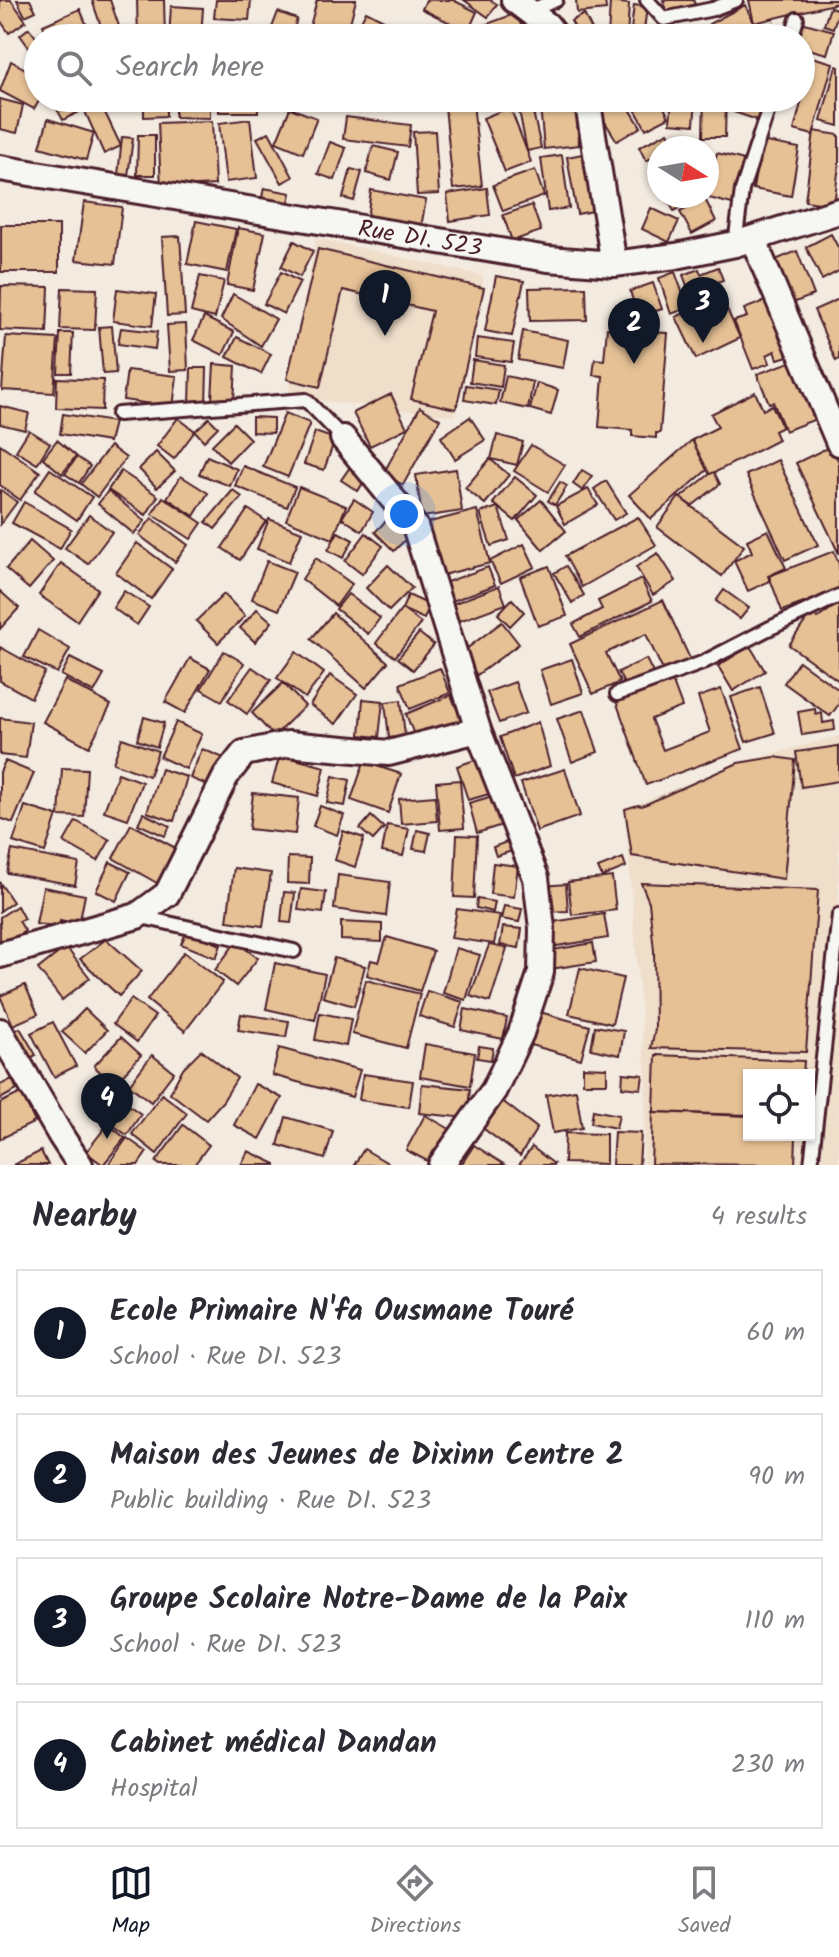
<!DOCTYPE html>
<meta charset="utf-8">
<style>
body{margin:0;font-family:Kalam,sans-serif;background:#f7f7f7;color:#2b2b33}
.controls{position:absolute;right:24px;bottom:24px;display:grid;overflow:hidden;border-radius:0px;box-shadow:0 2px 6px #0004}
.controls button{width:72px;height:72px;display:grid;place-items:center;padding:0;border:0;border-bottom:2px solid #e1e1e2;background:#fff;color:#2b2b33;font:40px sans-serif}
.compass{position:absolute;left:647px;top:136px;width:72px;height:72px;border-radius:50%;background:#fff;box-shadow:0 2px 6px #0004;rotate:101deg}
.you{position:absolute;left:404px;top:514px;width:28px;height:28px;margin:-20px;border:6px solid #fff;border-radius:50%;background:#1a73e8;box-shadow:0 0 0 12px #1a73e833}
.badge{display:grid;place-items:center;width:52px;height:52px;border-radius:50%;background:#111827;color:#fff;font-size:26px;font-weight:700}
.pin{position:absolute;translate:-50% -66px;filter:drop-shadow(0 2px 4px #0008)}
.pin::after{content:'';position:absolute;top:42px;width:28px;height:24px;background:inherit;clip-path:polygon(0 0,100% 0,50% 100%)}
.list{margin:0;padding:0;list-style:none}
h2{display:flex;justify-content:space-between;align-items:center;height:104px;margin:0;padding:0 32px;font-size:34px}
h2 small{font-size:26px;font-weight:400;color:#7c7c81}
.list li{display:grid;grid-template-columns:52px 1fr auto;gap:24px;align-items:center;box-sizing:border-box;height:128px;margin:0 16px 16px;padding:0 16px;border:2px solid #e1e1e2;border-radius:0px}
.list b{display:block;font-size:30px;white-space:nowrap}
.list p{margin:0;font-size:26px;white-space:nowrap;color:#7c7c81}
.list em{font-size:26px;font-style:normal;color:#7c7c81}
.icon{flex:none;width:44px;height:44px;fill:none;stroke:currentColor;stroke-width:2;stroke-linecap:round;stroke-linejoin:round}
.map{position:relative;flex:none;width:839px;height:1165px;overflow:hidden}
.search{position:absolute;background:#fff;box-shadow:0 2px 6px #0004;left:24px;right:24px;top:24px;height:88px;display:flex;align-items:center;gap:20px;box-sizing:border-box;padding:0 28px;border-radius:44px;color:#7c7c81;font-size:30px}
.sheet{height:680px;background:#fff}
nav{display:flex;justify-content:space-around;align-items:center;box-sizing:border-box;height:112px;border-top:2px solid #e1e1e2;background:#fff;font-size:22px;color:#7c7c81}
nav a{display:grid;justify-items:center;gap:4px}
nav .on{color:#111827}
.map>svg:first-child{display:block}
.built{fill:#efdeca;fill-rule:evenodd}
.building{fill:#e6c196;stroke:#4a1f2b;stroke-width:2}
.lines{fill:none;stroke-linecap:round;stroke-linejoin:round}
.lane-casing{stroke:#4a1f2b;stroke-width:18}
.street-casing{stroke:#4a1f2b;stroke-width:30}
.lane{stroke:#f6f6f2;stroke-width:12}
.street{stroke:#f6f6f2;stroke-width:24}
.labels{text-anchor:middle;stroke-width:6;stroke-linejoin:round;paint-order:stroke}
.street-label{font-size:24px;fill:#4a1f2b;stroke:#f6f6f2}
</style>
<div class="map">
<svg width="839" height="1165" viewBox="0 0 839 1165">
<rect width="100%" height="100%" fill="#f3ebe0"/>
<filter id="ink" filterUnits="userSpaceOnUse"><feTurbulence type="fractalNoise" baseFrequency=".0125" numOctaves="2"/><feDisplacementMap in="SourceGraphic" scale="16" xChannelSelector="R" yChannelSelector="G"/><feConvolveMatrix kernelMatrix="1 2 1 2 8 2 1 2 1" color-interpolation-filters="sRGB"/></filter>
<g filter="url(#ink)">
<g class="built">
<polygon points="316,238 484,276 455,416 288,397"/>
<path d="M839,736v429h-196l3,-86 -21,-270 113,-46zM749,1075h60v60h-60z"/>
</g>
<g class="building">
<polygon points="0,0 11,0 26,21 9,33 0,20"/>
<polygon points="17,0 30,0 36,11 25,16"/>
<polygon points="92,0 110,0 123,38 105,38"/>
<polygon points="137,0 164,0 165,38 138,38"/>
<polygon points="216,0 251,0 249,20 214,18"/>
<polygon points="317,0 356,0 346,38 307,38"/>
<polygon points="426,0 453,0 477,12 468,32 422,9"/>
<polygon points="464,0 490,0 497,4 488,17"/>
<polygon points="576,0 605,0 606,10 577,13"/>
<polygon points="663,0 693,0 695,4 668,14"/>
<polygon points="749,0 838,0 838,3 754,23"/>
<polygon points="610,2 629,4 627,38 608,38"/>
<polygon points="634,5 647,7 643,38 630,38"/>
<polygon points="745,5 754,23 726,38 716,38 709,24"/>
<polygon points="171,6 203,8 201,38 169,38"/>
<polygon points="830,7 839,10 833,28 824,25"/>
<polygon points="80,9 92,38 48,38 43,25"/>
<polygon points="366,11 411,34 409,38 370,38 356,31"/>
<polygon points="278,12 297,19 291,38 268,38"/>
<polygon points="517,13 525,38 479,38 476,28"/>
<polygon points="584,14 596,38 580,38 571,21"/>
<polygon points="801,22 834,31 827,54 801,47 801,38 797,38"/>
<polygon points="774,23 784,38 762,38 759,33"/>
<polygon points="425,26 449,27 449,38 425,38"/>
<polygon points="29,28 38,40 38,60 20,35"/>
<polygon points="801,54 833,63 813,135 794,130 808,76 801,74"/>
<polygon points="11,61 38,76 38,98 41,98 34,109 0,91"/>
<polygon points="836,66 839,67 839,126 821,121"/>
<polygon points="51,98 71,98 79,112 63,120"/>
<polygon points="79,98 98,98 121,146 104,154"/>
<polygon points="144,98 166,98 166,116 144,117"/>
<polygon points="175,98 210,98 210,118 175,117"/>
<rect x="219" y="98" width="39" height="14"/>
<polygon points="347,98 369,98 360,112 345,102"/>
<polygon points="530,98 541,148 527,151 517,100"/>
<polygon points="590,98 623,98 641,127 617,141"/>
<polygon points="629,98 659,98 669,117 646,129"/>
<polygon points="672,98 696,98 694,125 670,123"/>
<polygon points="704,98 726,98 725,137 703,137"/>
<polygon points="738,98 771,98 763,122 734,112"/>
<polygon points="0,99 23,105 17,133 0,129"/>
<polygon points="575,101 579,145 544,149 540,105"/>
<polygon points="473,103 482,186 453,189 445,106"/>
<polygon points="510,107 531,162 505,172 483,118"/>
<polygon points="290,108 317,118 303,153 276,142"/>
<polygon points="346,117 411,125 408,147 343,139"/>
<polygon points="48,119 94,133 86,160 40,147"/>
<polygon points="250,119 257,178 226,182 219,123"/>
<polygon points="212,121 215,185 161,188 158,123"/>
<polygon points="435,131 439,194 417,195 413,132"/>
<polygon points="814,131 839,135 839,165 834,205 805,201"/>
<polygon points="269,132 293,177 282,183 257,138"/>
<polygon points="668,132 675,146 671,148 659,148 659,154 646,161 639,147"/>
<polygon points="138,135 155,135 155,175 137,175"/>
<polygon points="122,137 133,138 128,176 118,175"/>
<polygon points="761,141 799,148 791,196 753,189"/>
<polygon points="330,142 346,148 335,180 318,174"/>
<polygon points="373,146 398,152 391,180 366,173"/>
<polygon points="588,153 598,210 577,214 567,157"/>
<polygon points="717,153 748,161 736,205 705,197 707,196"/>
<polygon points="562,155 569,208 548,211 541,158"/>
<polygon points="351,169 362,172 354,201 343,198"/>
<polygon points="535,170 544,196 503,211 493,185"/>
<polygon points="264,188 291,193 288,208 261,202"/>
<polygon points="487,188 490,215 450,221 447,194"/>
<polygon points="371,190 426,200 421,227 367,218"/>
<polygon points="665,196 699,196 674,211"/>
<polygon points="705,199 716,221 692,234 680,212"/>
<polygon points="84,202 122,207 115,264 76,260"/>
<polygon points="532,205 541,231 512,241 503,215"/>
<polygon points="651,208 679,221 669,242 642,229"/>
<polygon points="196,221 236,229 227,272 187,264"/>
<rect x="1" y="225" width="58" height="47"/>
<polygon points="238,228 265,233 253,290 227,285"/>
<polygon points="831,234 839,249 839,271 822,280 806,247"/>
<polygon points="180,236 185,315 167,316 162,237"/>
<polygon points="294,241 313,251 300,277 281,267"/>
<polygon points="318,249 484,288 456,409 411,399 432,311 343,290 320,387 287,379"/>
<polygon points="797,251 814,295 790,304 773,261"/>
<polygon points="718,267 723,280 690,293 683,275 699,269 701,274"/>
<polygon points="281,272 300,282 284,314 264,304"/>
<polygon points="675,272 688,308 671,314 659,278"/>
<polygon points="200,276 224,281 215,318 191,312"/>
<polygon points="496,276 524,281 512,336 485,331"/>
<polygon points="653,283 662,309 638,317 630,291"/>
<polygon points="1,286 49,287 47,332 0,330"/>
<polygon points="586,287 587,320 530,321 529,288"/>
<polygon points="62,288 97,289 95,330 60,329"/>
<polygon points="117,289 156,294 152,326 113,321"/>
<polygon points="233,294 276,319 261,346 221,319"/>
<polygon points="721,296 740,338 696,359 676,317"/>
<polygon points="839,299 839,359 836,361 814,310"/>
<polygon points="765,301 768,309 773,307 791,355 778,359 775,351 767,355 770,363 753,369 734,321 747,317 744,309"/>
<polygon points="204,317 234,332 223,355 193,340"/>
<polygon points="186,324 188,370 170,371 167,325"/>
<polygon points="112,326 116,373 103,374 99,327"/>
<polygon points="638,326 648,330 648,332 668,333 660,433 656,433 656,438 632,436 632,430 599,427 603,376 593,375 595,359 604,360 607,328 626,330"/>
<polygon points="121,328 157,332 155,349 118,344"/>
<polygon points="523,331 568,340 563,368 518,360"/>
<polygon points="60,333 73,333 71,373 58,373"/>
<polygon points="6,336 58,339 54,393 2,390"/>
<polygon points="237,337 271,354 261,374 227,357"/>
<polygon points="477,338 514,343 511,362 475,357"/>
<polygon points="473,360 504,365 501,387 470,382"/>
<polygon points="793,361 816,419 785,431 773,402 769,403 757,374"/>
<polygon points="214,364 236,366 234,402 212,400"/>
<polygon points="191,368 207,368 206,406 190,405"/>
<polygon points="127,370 177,376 173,407 123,400"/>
<polygon points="506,376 533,382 528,409 500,403"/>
<polygon points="57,378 103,380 102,410 56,408"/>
<polygon points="537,383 558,390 551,415 530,409"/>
<polygon points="466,385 499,390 496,405 464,400"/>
<polygon points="755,392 763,410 772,405 782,427 774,431 778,440 710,475 692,440 718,427 711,414"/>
<polygon points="391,394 407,428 370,446 353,413"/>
<polygon points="0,406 29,413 25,430 0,424"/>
<polygon points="420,407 440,419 403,485 383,474"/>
<polygon points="285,413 310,423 288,477 263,467"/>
<polygon points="63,414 114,422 109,442 60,434"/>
<polygon points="252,417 273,418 273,433 252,432"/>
<polygon points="470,417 485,440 455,459 441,437"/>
<polygon points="178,418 195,431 174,459 157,446"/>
<polygon points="209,418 218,427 204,441 195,431"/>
<polygon points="234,423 250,439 228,462 212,445"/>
<polygon points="29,430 50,443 37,464 16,451"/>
<polygon points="315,432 335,439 324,470 304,464"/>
<polygon points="497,435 523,442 517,465 491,459"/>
<polygon points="57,440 76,456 62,474 43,458"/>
<polygon points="692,440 707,470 651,519 629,495"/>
<polygon points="0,444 40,472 20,500 0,485"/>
<polygon points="531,445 565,465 548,492 514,471"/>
<polygon points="110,446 126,458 97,497 81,484"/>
<polygon points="831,446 839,462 839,554 796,463"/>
<polygon points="156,452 175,471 157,488 139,469"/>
<polygon points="207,456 237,469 230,486 199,474"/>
<polygon points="77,457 90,466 79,483 65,474"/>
<polygon points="490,459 509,475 485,504 465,488"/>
<polygon points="778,460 818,545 785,560 746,475"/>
<polygon points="243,466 295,487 287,507 235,486"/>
<polygon points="350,467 366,478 358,491 341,480"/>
<polygon points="50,469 92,497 77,520 35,491"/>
<polygon points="456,469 462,511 422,517 416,475"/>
<polygon points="582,470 592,476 583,491 573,484"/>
<polygon points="121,471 158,496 146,515 108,490"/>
<polygon points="714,472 720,484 692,506 680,498 710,474"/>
<polygon points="181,476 208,493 194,516 167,498"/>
<polygon points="515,477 537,495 515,521 493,503"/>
<polygon points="606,481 626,513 614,520 594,489"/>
<polygon points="560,482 567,486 555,505 548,501"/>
<polygon points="299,487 346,506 333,539 286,520"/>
<polygon points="588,489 598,505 565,524 556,506"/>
<polygon points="1,490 17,502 0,525 0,491"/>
<polygon points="233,490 242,497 215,529 206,522"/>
<polygon points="108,491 145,521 134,534 98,504"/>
<polygon points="163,497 202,523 191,539 152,514"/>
<polygon points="679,497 744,546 722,576 657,527"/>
<polygon points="354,499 373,512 362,531 342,518"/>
<polygon points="541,500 566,531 543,550 518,520"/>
<polygon points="24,502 71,529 60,549 12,523"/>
<polygon points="498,507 509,540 491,546 480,513"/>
<polygon points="248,509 266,521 240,560 222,548"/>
<polygon points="477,510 490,563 435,577 422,524"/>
<polygon points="393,514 412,533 394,551 375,532"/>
<polygon points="89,515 112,532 88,564 65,548"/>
<polygon points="638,517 656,545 582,587 565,556"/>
<polygon points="152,518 188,545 175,562 139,535"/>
<polygon points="269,519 302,532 289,562 257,549"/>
<polygon points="768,530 786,568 768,576 770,581 748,591 734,561 752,552 747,540"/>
<polygon points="338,532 353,540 343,558 328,550"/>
<polygon points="366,533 383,546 362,574 345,561"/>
<polygon points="30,541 53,561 29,589 6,569"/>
<polygon points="137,543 172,569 151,599 116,573"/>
<polygon points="524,544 535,567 501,583 490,561"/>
<polygon points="834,551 839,564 839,590 782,611 769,576"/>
<polygon points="658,553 676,581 653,595 636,567"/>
<polygon points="316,558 352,584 336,606 302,579"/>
<polygon points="267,561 295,572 279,610 252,599"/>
<polygon points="61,563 98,589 77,621 39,595"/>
<polygon points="388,565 412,588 389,611 366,588"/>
<polygon points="549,566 567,616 538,626 520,577"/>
<polygon points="566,566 584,595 572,603 554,573"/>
<polygon points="488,567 495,585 447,603 441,584"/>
<polygon points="641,579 652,601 580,637 573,624 602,609 598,601"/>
<polygon points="499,586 506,604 454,623 447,606"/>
<polygon points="724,590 749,608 740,619 716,601"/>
<polygon points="0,591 19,608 0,629"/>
<polygon points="124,591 149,607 137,625 113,608"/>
<polygon points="224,594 245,616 218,643 196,621"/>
<polygon points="348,594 380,618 368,634 336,609"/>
<polygon points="408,595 430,605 424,619 402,609"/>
<polygon points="512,599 524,612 510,626 498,614"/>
<polygon points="663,600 691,661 664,673 646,634 606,653 620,682 593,694 570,644"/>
<polygon points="839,603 839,681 789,645 811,613 818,618"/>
<polygon points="257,609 272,622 255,642 240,628"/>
<polygon points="402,609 421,623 395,657 376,643"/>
<polygon points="333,613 388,662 366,688 311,639"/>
<polygon points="502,622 519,644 477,675 461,653"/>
<polygon points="38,630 70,649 57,673 24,657"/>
<polygon points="419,633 434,645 413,670 398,658"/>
<polygon points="750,646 765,671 733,691 718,666"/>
<polygon points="0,647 45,672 31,698 0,681"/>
<polygon points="224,651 244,663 222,701 201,689"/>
<polygon points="296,652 324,673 305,698 277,678"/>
<polygon points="70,658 104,675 94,693 61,675"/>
<polygon points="190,658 210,669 185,713 165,702"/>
<polygon points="572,659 583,693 551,704 540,670"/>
<polygon points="646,659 653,673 625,686 618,672"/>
<polygon points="799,661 839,690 839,704 830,716 784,683"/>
<polygon points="252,667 271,680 247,714 228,700"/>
<polygon points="440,668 450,693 410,709 400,684"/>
<polygon points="330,675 357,694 336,724 310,705"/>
<polygon points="65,680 111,705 89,747 43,722"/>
<polygon points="672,680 682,707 651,719 663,750 710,732 698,697 721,689 743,749 646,785 616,701"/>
<polygon points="515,682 526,713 499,723 487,692"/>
<polygon points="283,683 305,706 274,736 252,713"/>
<polygon points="760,687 775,733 746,742 731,697"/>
<polygon points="451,695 462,721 416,740 406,714"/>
<polygon points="363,699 383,701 379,737 360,735"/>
<polygon points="401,700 405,736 389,738 385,702"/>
<polygon points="815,709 816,715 822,713 823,723 834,721 835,730 802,735 798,712"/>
<polygon points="584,710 598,752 572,762 557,719"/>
<polygon points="144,717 164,723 157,747 137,740"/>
<polygon points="0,718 31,722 26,758 0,755"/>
<polygon points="176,722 202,734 186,769 160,757"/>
<polygon points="538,722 550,766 514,779 500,737"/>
<polygon points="122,738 158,751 149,776 113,763"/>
<polygon points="839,746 839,781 801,787 796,752"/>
<polygon points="202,749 224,758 212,787 190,778"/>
<polygon points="280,755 325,767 318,796 272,783"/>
<polygon points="775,757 795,760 784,879 632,856 625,809 638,805 642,806 738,763"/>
<polygon points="478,759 489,794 468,800 457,766"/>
<polygon points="5,761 34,773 13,823 0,818 0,772"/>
<polygon points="364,762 401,774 388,813 351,800"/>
<polygon points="62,768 87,769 84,817 59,816"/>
<polygon points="161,769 187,777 174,821 147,812"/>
<polygon points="565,769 580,816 537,831 521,783"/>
<polygon points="118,773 142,782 128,819 104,811"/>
<polygon points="333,776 350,780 345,806 327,803"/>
<polygon points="460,780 464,828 440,830 436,782"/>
<polygon points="253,793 299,798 295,834 249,829"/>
<polygon points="435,796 437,821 401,824 399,799"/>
<polygon points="493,796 502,825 477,833 469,803"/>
<polygon points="25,806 57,816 45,852 13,842"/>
<polygon points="320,806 344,815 337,835 313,826"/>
<polygon points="143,813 170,826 165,836 138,824"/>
<polygon points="371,816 384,828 373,840 360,829"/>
<polygon points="76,821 110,840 98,861 64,842"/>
<polygon points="131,824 183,852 164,887 113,858"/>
<polygon points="387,825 409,829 403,856 382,852"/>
<polygon points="417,830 430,833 426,851 413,849"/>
<polygon points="343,831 364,838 355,867 335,860"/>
<polygon points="457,835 477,836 474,898 454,897"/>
<polygon points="509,841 512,851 496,856 493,847"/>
<polygon points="12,850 79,863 75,885 7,873"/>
<polygon points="288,857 310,858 309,884 287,883"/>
<polygon points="623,858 626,867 602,877 598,868"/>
<polygon points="110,862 130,872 116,901 96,891"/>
<polygon points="493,863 518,866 514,897 490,894"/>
<polygon points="234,868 271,873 263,926 227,921"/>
<polygon points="338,875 390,882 386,916 334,909"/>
<polygon points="612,877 616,910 572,915 568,882"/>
<polygon points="0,883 13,902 0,911"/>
<polygon points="641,883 818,890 806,1052 651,1048 655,1029 654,951 649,902"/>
<polygon points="566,884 568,911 544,912 543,886"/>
<polygon points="43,887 85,895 79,925 60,921 59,928 36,924"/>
<polygon points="301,889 326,892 323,913 298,910"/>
<polygon points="284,892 295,893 291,923 281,922"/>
<polygon points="477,899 495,902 493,912 476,908"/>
<polygon points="17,906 24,919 19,921 25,931 0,946 0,917"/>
<polygon points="504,906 522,909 519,922 501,919"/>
<polygon points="457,909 500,915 494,944 451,938"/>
<polygon points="604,914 608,938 550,947 546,923"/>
<polygon points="341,922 382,924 382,942 341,940"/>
<polygon points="503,927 522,929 519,948 500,945"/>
<polygon points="187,931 221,945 216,958 181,944"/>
<polygon points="387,937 433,951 420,991 367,975 371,960 379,962"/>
<polygon points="106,939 142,971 119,996 80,959"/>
<polygon points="236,942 258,958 236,986 215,970"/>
<polygon points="593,943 596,962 550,969 547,951"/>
<polygon points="489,945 507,948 490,1002 470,996"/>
<polygon points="66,947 90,978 62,1000 38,969"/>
<polygon points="456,948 480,955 466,1000 443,993"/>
<polygon points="184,952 223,982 185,1031 147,1000"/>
<polygon points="334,958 365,966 354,1006 323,997"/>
<polygon points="275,963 325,974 315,1020 266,1009"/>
<polygon points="580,968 623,978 612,1024 569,1014"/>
<polygon points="366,980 420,994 406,1048 352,1034"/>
<polygon points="25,985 38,1014 13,1025 0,996"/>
<polygon points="427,991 463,1002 455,1027 419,1016"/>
<polygon points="131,999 155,1016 137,1042 113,1024"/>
<polygon points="85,1009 107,1030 85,1053 62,1032"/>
<polygon points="465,1009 507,1018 503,1039 461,1030"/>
<polygon points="536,1011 590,1026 581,1059 527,1044"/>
<polygon points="320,1013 351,1019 346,1046 315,1040"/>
<polygon points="241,1014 289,1021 286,1037 238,1030"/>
<polygon points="53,1022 76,1066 54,1077 31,1033"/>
<polygon points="595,1026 624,1031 620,1055 591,1049"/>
<polygon points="20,1028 36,1055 22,1062 7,1036"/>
<polygon points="121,1037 141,1055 113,1085 94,1066"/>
<polygon points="425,1044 475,1053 470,1086 420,1077"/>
<polygon points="479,1046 493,1048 491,1060 477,1058"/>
<polygon points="279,1048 360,1070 352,1097 272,1075"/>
<polygon points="201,1050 237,1078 223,1101 206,1120 170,1093 183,1068"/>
<polygon points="152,1055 174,1072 151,1102 129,1085"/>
<polygon points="656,1055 804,1061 803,1075 749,1075 749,1115 654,1112"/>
<polygon points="583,1067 607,1068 607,1083 583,1083"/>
<polygon points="623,1073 643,1075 641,1089 622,1087"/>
<polygon points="363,1074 413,1081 409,1107 359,1100"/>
<polygon points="12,1079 17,1090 0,1099 0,1085"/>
<polygon points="255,1084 282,1098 260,1139 234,1125"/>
<polygon points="422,1084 470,1089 467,1118 419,1113"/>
<polygon points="576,1090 582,1128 553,1133 546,1095"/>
<polygon points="21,1093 35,1122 0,1139 0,1103"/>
<polygon points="162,1094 187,1113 157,1154 132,1134"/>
<polygon points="501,1100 537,1128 520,1156 480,1126"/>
<polygon points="124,1102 141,1114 127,1135 110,1123"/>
<polygon points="593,1110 619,1115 616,1128 591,1123"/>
<polygon points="653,1112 749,1116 749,1135 796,1135 795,1165 651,1164"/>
<polygon points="425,1115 457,1133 435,1165 406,1150"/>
<polygon points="286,1117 333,1131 325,1159 278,1145"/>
<polygon points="108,1124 125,1138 103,1165 86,1152"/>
<polygon points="183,1125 209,1145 194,1165 160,1165 156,1162"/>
<polygon points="614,1132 641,1133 639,1165 612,1165"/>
<polygon points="565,1133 606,1134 606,1164 564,1163"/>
<polygon points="127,1138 147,1152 138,1165 108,1165"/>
<polygon points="474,1145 505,1165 461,1165"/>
<polygon points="532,1147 554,1164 553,1165 519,1165"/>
<polygon points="364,1149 391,1165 354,1165"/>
<polygon points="41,1151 48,1165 13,1165"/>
<polygon points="248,1151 276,1164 276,1165 241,1165"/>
</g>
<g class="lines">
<defs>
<g id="lane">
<polyline points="647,0 664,19 713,9 736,0"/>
<polyline points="529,11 556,0"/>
<polyline points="791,38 797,19"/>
<polyline points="735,244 742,190 772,98"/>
<polyline points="118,414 306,400 343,438"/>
<polyline points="617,694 702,663 768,629 839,596"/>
<polyline points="137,916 294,951"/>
<polyline points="811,1165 839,915"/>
</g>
<g id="street">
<polyline points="514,0 547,25 557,38"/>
<polyline points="587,98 614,264"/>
<path id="s1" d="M0,168l548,91 66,5 62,-8 59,-12 104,-33"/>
<polyline points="753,239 839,443"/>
<polyline points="343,438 415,526 478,730 536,878 542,928 541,972 521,1033 494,1090 441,1165"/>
<polyline points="0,955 137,916 167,894 226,776 244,753 288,744 389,753 478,730"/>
<polyline points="0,1031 61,1136 80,1165"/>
</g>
</defs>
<use href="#lane" class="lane-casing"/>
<use href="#street" class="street-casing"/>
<use href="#lane" class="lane"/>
<use href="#street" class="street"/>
</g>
</g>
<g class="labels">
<g class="street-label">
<text dy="8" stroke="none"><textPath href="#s1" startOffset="426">Rue DI. 523</textPath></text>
</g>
</g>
</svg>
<div class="controls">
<button><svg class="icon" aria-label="locate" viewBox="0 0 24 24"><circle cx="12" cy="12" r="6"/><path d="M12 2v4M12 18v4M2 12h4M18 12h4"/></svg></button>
</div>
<svg class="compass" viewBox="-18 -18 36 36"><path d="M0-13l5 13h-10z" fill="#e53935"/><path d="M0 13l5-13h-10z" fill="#7c7c81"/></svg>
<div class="you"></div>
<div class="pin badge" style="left:385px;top:336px">1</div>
<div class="pin badge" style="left:634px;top:364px">2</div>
<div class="pin badge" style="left:703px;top:343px">3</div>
<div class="pin badge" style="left:107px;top:1139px">4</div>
<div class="search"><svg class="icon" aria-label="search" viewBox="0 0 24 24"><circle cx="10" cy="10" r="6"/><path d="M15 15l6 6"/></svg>Search here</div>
</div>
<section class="sheet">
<h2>Nearby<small>4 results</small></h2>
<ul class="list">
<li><span class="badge">1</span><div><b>Ecole Primaire N'fa Ousmane Touré</b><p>School · Rue DI. 523</p></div><em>60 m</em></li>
<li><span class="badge">2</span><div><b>Maison des Jeunes de Dixinn Centre 2</b><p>Public building · Rue DI. 523</p></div><em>90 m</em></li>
<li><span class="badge">3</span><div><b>Groupe Scolaire Notre-Dame de la Paix</b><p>School · Rue DI. 523</p></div><em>110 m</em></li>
<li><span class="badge">4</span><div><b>Cabinet médical Dandan</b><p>Hospital</p></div><em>230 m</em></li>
</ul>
</section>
<nav>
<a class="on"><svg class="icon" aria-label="map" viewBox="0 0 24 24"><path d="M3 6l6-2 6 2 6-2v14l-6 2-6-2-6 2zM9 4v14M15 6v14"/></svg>Map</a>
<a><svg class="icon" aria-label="directions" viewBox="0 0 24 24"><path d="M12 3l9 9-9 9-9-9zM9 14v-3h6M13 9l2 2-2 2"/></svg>Directions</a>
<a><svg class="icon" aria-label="saved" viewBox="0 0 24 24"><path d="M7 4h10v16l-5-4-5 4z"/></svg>Saved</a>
</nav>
